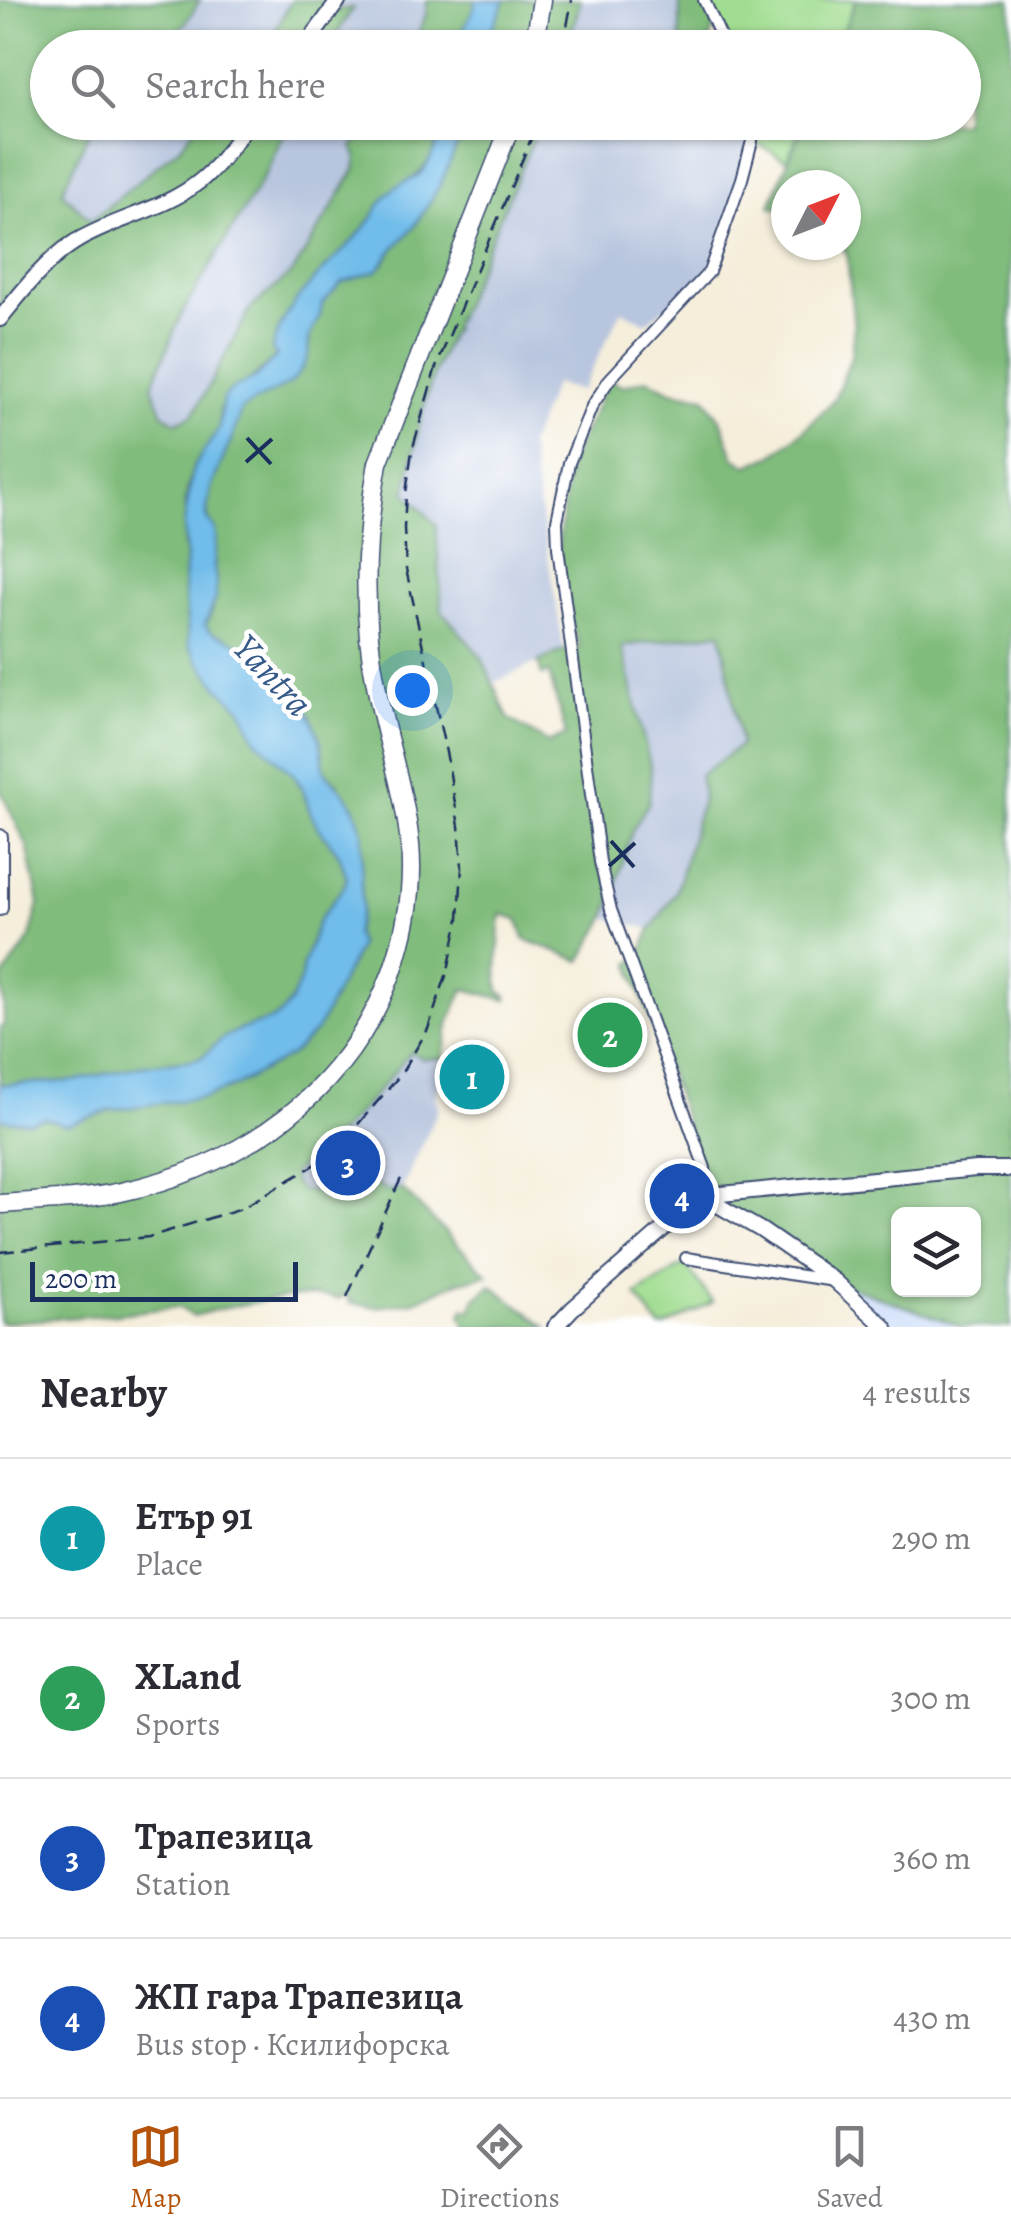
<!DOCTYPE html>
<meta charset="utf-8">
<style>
body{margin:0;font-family:Alegreya,serif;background:#f2f2f3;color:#2b2b33}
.controls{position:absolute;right:30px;bottom:30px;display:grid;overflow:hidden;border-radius:15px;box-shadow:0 2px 8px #0004}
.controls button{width:90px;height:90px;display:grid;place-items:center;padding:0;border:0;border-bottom:2px solid #e1e1e2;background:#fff;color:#2b2b33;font:50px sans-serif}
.compass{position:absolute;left:771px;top:170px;width:90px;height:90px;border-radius:50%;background:#fff;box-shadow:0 2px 8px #0004;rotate:48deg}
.scale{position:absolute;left:30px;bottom:25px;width:268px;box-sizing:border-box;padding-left:10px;border:5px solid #1b2f5e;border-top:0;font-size:28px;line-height:35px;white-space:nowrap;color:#1b2f5e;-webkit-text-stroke:8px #fff;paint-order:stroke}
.you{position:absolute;left:412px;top:690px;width:35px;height:35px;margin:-25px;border:8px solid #fff;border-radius:50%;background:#1a73e8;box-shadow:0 0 0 15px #1a73e833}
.badge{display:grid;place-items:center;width:65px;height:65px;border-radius:50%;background:#b45309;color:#fff;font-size:32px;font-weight:700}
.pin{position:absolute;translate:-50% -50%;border:5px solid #fff;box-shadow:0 2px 10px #0006}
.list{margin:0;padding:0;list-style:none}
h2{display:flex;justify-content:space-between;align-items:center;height:130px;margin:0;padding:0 40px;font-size:42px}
h2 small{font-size:32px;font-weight:400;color:#7c7c81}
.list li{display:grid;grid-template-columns:65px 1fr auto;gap:30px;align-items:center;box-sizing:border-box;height:160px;padding:0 40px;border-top:2px solid #e1e1e2}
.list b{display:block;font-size:38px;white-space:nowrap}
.list p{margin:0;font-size:32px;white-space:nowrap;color:#7c7c81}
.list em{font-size:32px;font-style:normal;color:#7c7c81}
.icon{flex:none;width:55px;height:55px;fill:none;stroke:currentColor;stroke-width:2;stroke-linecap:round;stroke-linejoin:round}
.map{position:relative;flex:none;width:1011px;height:1327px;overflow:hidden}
.search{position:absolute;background:#fff;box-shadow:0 2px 8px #0004;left:30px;right:30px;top:30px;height:110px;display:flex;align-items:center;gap:25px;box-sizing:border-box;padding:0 35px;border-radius:55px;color:#7c7c81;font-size:38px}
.sheet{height:770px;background:#fff}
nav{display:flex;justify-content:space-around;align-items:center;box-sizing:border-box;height:140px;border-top:2px solid #e1e1e2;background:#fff;font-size:28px;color:#7c7c81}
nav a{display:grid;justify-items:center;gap:5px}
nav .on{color:#b45309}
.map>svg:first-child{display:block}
.built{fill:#cbdcf9}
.industrial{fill:#b7c5de}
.green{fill:#a1dd91;stroke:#5e8678;stroke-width:2.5}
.forest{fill:#80bc7b;stroke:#4e766c;stroke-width:2.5;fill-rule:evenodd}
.water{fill:#70bcea;stroke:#4676a4;stroke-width:2.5}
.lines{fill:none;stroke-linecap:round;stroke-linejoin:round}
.minor-casing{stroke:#3c4c71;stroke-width:14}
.tertiary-casing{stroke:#3c4c71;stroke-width:18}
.primary-casing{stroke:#3c4c71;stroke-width:21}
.minor{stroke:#fff;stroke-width:10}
.tertiary{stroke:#fff;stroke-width:14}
.primary{stroke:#fff;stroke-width:18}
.rail{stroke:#1b2f5e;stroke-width:2.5;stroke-dasharray:15 8;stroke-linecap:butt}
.ticks{fill:none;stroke:#1b2f5e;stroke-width:4}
.labels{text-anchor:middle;stroke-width:9;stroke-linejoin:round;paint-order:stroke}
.water-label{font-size:38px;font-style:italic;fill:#355988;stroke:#fff}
</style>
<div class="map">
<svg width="1011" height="1327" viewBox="0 0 1011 1327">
<rect width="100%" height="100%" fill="#fff"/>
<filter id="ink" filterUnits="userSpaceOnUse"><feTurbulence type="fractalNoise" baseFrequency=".01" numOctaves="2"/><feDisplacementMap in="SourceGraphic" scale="20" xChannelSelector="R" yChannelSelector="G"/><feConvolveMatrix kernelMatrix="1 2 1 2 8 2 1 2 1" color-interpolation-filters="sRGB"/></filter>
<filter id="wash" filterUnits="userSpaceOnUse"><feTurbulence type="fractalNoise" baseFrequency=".0048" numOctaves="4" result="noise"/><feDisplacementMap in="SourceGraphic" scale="40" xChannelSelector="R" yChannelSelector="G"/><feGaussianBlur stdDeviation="2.25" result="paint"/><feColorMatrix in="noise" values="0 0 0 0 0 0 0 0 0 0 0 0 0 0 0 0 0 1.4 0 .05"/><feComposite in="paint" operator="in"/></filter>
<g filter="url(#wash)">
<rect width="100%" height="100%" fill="#f5eedb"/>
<polygon class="built" points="835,1281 960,1326 961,1327 885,1327"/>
<g class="industrial">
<polygon points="200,0 292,0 269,41 262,37 254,47 135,48 147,33 160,43 185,24"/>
<polygon points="339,0 427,0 426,15 412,47 329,48 353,9 346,6 332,10"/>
<polygon points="581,0 680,0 680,47 567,48"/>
<polygon points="93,123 198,123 181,146 91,221 62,192"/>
<polygon points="288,123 367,123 353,147 357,156 355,170 293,272 250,309 193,415 176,422 163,414 152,386 181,315 267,171"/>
<polygon points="540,123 750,123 752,141 709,272 646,323 622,310 581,391 554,384 529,445 564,650 491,684 482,658 442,611 436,525 406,494 412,451 435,370"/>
<polygon points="722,632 741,745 699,776 703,796 676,892 651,929 606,918 632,831 649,801 651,769 621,645"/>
<polygon points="411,1052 423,1059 443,1058 435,1098 439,1108 402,1189 387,1191 361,1175 324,1189 302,1191 295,1183 292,1174 327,1147 358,1115"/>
</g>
<g class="green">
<polygon points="708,0 856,0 836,48 726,47"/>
<polygon points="750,123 803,123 787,160 752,141"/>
<polygon points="685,1264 713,1302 665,1327 660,1327 636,1295"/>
</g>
<g class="forest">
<path d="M0,0h200l-15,24 -25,19 -13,-10 -12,14 -87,1v74l45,1 -31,69 29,29 90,-75 17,-23h90l-21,48 -86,144 -29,71 11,28 13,8 17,-7 57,-106 43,-37 62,-102 2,-14 -4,-9 14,-24h73c3,42 -41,64 -65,92 -15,17 -30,36 -47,52 -5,5 -12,10 -17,16 -16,18 -27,38 -37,59l3,14 -57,52 -1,21 -26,39 -7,29 -2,48 2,12 -2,25 4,49 8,26 24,32 21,19 15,31 38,36 8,13 9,26 8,14 20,26 8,23 -2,8 -26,35 -16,44 -2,15 -10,22 -9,12 -11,7 -48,18 -21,19 -9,3 -53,6 -66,15 -74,4v-59l4,-1 -2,-46 27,-39 10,-36 -12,-58 -27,-56z"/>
<polygon points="292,0 339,0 333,10 353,8 329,47 254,48 262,36 269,41"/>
<path d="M427,0h49c-3,17 -16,30 -19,47l-45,1 14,-33z"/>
<polygon points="505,0 581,0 567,47 488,48 491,31"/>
<polygon points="680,0 708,0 715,24 707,47 680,48"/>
<path d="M856,0h155v1327h-49l-127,-46 -134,-85 5,-15 -76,-217 10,-9 11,-26 25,-37 27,-96 -4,-20 42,-31 -20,-113 -99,14 29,123 -2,33 -17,29 -26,87 -25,43 -57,-22 -6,-20 -17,-5 -4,57 2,20 8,5v4l-43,-11 -14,32 -7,37 -20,1 -12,-7c-39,47 -70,84 -119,122l3,9 7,8 22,-2 37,-14 26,16 15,-2 86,86 -30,7 -46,20 -35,5 -28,-4 2,-4 -8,-4 -4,4c-31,-10 -113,8 -146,17l-15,-9 -62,7 -116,9v-204l28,3 17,-4 22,7 43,-15 95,-13 28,-10 58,-32 26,-25 40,-80 -2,-17 7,-25 -1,-24 -23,-100 -13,-12c-3,-10 -2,-22 -5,-31 -15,-48 -45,-66 -83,-95 -11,-10 -24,-8 -32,-20l7,-15 4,-28 -9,-74 4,-22 22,-52 8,-26 19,-11 49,-53v-8l13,-33 13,-15 7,-7 41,-17 11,-17 20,-21 27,-44 25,-60h74l-105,247 -14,45 -15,78 30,31 6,87 40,47 26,60 40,25 18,-8 -17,-62 -7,2 -4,-13 26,-12 16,-2 -13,-37 -9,-63 11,-85 40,-83 13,6 25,-7 25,12 33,6 17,25 12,35 14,9 25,-11 30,-24 31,-31 17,-43 3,-30 -7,-73 -6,-9h5v-60h-60v26l-16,-5 33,-83 161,-1v-74l-128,-1zM898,1214h76v76h-76z"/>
<polygon points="491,1285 547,1327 464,1327 466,1324 461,1315 464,1308 470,1311 475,1298"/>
</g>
<g class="water">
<path d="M476,0h29l-14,31 -3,16h-31c3,-17 16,-30 19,-47z"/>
<path d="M440,123h26l-25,60 -27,44 -20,21 -17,23 -35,11 -20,22 -2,11 -11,22 -1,19 -5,11 -11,15 -51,27 -8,26 -22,52 -4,22v10l7,9 2,8 -2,31 2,16v15l-11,27c7,12 15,9 26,15 17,10 62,48 73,64 6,8 13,27 16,37 3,9 2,21 5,31l22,24 8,13 8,24 -2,51 1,24 -7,25 4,12 -2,5 -40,80 -26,25 -58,32 -28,10 -95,13 -43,15 -22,-7 -17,4 -28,-3v-34l74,-4 66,-15 53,-6 9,-3 21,-19 16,-8 32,-10 11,-7 9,-12 10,-22 2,-15 16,-44 26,-35 2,-8 -8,-23 -20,-26 -8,-14 -9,-27 -8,-12 -38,-36 -15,-31 -21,-19 -24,-32 -7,-12 -5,-63 2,-25 -2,-33 9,-56 26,-39 4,-31 11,-10 20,-9 23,-23 -5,-6c12,-52 61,-85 94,-124 9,-10 13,-23 22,-32 10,-12 24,-12 33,-21 10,-11 20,-36 19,-50z"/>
</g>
</g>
<g filter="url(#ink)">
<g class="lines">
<defs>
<g id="minor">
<polyline points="704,0 726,48"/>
<polyline points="701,1196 706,1181 705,1168 611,910 600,862 558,548 557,521 569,463 592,406 609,380 709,272 742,179 752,141 750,122"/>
<polyline points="686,1258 828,1280"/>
</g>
<g id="tertiary">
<polyline points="304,48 339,0"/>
<path d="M0,319c21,-26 46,-59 75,-77 39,-24 88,-31 125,-61 20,-16 34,-38 49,-59"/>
<polyline points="0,837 0,908"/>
<polyline points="702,1196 761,1230 835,1281 885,1327"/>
<polyline points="555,1327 572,1309 701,1196 976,1169 1011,1169"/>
</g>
<g id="primary">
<polyline points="534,48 542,0"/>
<path d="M0,1204c40,-3 82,-4 121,-12 124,-27 226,-99 271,-220 14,-40 22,-84 18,-127 -5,-53 -23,-103 -33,-155 -16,-77 -13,-151 1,-227l134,-341"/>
</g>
</defs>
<use href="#minor" class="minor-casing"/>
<use href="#tertiary" class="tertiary-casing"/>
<use href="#primary" class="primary-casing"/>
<use href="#minor" class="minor"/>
<use href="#tertiary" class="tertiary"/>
<use href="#primary" class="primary"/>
<g class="rail">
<polyline points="563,48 572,0"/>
<polyline points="0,1252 149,1237 242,1208 313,1166 348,1136 401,1074 428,1029 448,970 459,919 462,867 459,826 447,757 406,569 404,528 406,493 412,451 435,370 538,122"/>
<polyline points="347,1297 403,1174"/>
</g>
</g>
</g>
<path class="ticks" d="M247,438l24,26M246,462l26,-23M611,841l23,26M609,866l26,-23"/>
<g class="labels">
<g class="water-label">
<text transform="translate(273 675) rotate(47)" y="13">Yantra</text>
</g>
</g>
</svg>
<div class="controls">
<button><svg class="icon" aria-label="layers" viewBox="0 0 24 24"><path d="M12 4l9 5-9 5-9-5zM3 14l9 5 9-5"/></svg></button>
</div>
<svg class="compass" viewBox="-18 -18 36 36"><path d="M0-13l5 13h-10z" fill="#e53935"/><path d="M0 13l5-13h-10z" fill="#7c7c81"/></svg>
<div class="scale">200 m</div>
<div class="you"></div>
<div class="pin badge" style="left:472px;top:1077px;background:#0f9aa8">1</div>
<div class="pin badge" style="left:610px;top:1035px;background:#2e9e5b">2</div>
<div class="pin badge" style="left:348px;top:1163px;background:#1a4fb4">3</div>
<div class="pin badge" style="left:682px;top:1196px;background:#1a4fb4">4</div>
<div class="search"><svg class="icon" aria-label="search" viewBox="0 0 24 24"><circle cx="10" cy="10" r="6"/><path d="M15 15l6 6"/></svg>Search here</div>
</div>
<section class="sheet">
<h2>Nearby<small>4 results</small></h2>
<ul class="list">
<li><span class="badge" style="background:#0f9aa8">1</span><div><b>Етър 91</b><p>Place</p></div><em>290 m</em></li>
<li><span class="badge" style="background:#2e9e5b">2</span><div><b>XLand</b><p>Sports</p></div><em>300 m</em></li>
<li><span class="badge" style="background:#1a4fb4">3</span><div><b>Трапезица</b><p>Station</p></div><em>360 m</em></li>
<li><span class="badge" style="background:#1a4fb4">4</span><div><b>ЖП гара Трапезица</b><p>Bus stop · Ксилифорска</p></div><em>430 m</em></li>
</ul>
</section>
<nav>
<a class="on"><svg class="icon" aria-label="map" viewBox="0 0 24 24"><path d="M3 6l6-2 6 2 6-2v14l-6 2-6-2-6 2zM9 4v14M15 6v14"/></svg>Map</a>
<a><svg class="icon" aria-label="directions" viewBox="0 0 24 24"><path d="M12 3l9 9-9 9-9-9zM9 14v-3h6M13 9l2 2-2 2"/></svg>Directions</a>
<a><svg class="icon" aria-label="saved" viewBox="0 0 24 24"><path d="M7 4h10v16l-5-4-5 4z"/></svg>Saved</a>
</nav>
